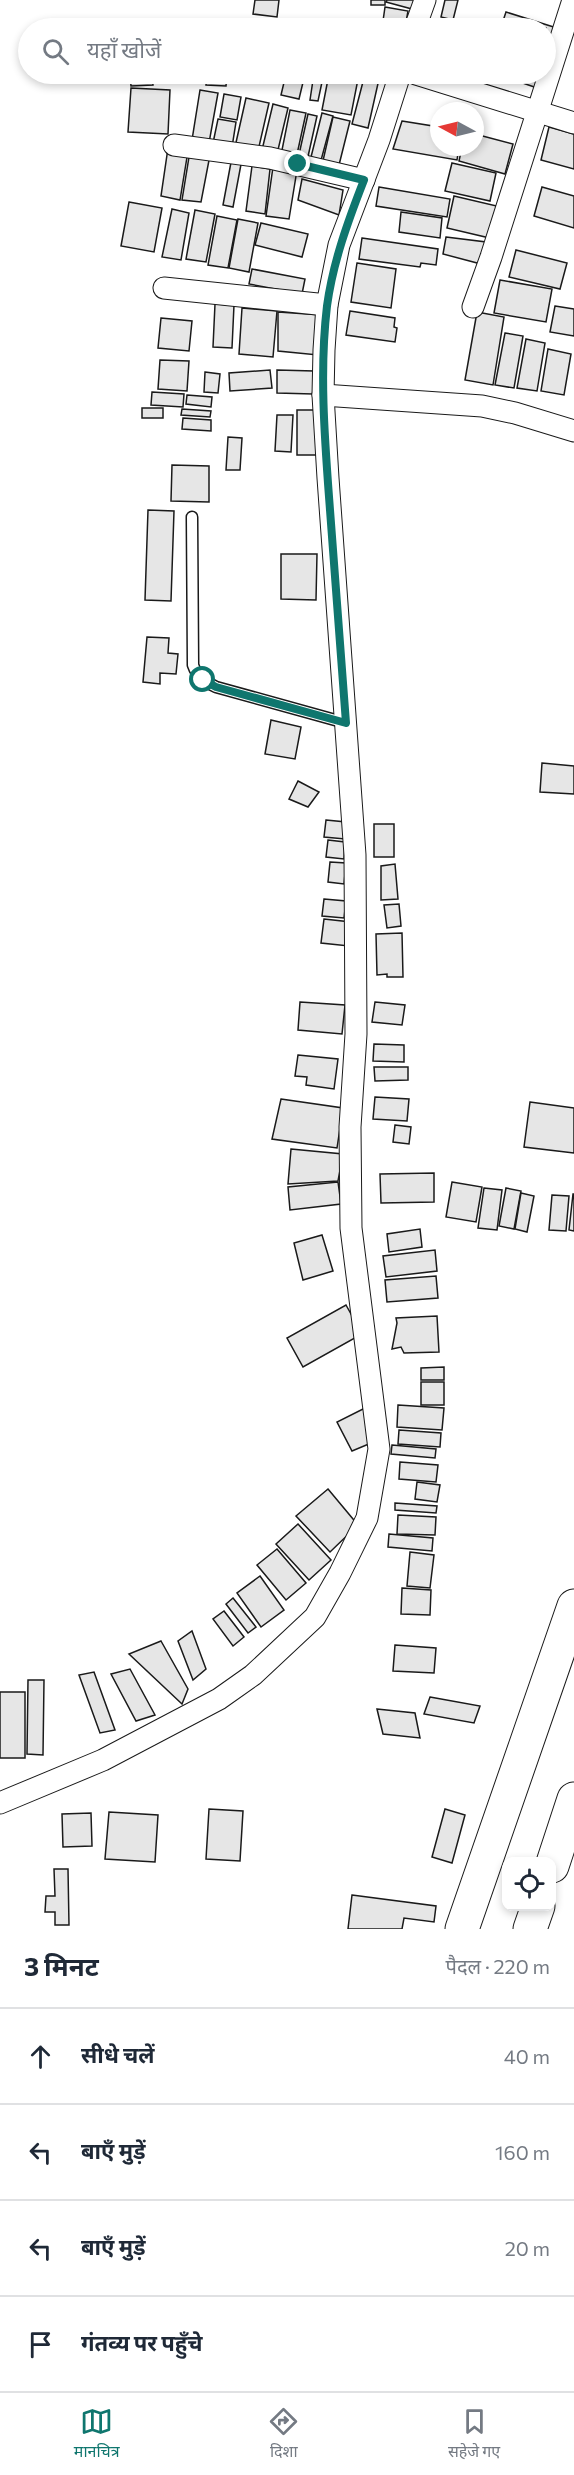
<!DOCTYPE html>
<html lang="hi">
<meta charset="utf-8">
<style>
body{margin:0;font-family:Commissioner,"Noto Sans Devanagari",sans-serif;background:#f2f2f3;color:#1f2937}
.controls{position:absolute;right:18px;bottom:18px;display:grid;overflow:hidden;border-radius:12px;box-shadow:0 3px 9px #0003}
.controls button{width:54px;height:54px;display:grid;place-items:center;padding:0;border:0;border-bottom:2px solid #e0e1e3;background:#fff;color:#1f2937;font:30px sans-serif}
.compass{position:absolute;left:430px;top:102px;width:54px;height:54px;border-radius:50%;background:#fff;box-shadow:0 3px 9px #0003;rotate:277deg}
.stop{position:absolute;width:18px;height:18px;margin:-14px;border:4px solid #0f766e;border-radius:50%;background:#fff}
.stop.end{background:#0f766e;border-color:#fff;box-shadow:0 2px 6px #0008}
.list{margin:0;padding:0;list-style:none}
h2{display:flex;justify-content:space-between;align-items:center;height:78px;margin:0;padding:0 24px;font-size:26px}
h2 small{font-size:20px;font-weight:400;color:#747a83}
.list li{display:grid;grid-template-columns:39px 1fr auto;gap:18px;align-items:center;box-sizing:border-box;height:96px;padding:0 24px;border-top:2px solid #e0e1e3}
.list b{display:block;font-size:22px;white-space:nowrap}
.list em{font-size:20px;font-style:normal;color:#747a83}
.icon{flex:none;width:33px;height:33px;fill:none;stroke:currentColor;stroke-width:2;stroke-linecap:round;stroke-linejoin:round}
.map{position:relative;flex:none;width:574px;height:1929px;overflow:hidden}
.search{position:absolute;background:#fff;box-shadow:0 3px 9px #0003;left:18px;right:18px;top:18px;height:66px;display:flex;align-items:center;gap:15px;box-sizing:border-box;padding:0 21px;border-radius:33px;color:#747a83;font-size:22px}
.sheet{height:462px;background:#fff}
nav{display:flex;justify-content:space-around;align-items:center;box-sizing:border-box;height:84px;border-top:2px solid #e0e1e3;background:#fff;font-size:16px;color:#747a83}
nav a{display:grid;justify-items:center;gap:3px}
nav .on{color:#0f766e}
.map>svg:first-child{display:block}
.building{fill:#e6e6e6;stroke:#1a1a1a;stroke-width:1.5}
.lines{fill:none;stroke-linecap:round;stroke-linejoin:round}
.service-casing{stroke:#1a1a1a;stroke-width:13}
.minor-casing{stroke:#1a1a1a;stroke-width:23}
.trunk-casing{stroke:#1a1a1a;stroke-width:35}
.service{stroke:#fff;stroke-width:10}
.minor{stroke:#fff;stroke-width:21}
.trunk{stroke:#fff;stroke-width:33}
.route{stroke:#0f766e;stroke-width:8}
</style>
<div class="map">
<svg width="574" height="1929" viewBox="0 0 574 1929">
<rect width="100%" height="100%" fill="#fff"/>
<g class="building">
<polygon points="255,0 279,0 277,17 253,14"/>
<rect x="371" y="0" width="14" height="5"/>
<polygon points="387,0 414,0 412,9 386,2"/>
<polygon points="445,0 458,0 453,20 441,17"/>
<polygon points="385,7 408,11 405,28 382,28"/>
<polygon points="506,12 560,29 556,41 546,37 546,28 516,28 502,24"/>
<polygon points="340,19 364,23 363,28 338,28"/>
<polygon points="130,74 152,74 153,85 131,86"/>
<polygon points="207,74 227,74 226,86 206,85"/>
<polygon points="286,74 305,74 299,99 281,95"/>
<polygon points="309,74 327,74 325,83 322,82 318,101 310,100 313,80 307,80"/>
<polygon points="329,74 359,74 351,115 322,110"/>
<polygon points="365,74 379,79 368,128 352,124"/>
<polygon points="513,74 546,74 543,90 511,79"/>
<polygon points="131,88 170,90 168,134 128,132"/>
<polygon points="200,90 218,93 209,143 192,140"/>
<polygon points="224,94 241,97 237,120 220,117"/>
<polygon points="246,98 269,103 258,151 235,147"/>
<polygon points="273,104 288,108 277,154 262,150"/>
<polygon points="290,110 306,113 296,159 281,155"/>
<polygon points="322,113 333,116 320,164 310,161"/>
<polygon points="308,114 317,116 307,161 298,159"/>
<polygon points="333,117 350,121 338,169 322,165"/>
<polygon points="218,119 236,122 232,147 213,143"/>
<polygon points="402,121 439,127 439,147 459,147 457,160 393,149"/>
<polygon points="549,127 574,134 574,169 541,160"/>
<polygon points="475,134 513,144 505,174 459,161 462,147 475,147"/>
<polygon points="168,148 188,151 180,200 161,196"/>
<polygon points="190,151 210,155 201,202 182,200"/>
<polygon points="232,157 242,159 233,207 223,205"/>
<polygon points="452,163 496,173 490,201 445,191"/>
<polygon points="252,166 270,169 265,214 246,211"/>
<polygon points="273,167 297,170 289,219 266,216"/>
<polygon points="302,179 343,190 339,215 298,200"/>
<polygon points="379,187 450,199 447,217 376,206"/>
<polygon points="542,187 574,196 574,228 534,216"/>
<polygon points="454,196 501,207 494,239 447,228"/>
<polygon points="129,202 162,208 154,252 121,246"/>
<polygon points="172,209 189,213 181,260 162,257"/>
<polygon points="195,210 215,214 206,262 186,259"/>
<polygon points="401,212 442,218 440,238 399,232"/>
<polygon points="217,216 237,220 228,268 208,265"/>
<polygon points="238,219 258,223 249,272 229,268"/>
<polygon points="261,223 308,234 302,257 255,245"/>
<polygon points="446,237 486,242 481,264 443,254"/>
<polygon points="362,238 438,249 436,265 421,263 420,267 359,259"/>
<polygon points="516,250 567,263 560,289 509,277"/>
<polygon points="357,263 396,269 391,308 351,302"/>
<polygon points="252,269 305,279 302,294 249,284"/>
<polygon points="500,280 552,289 546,322 494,313"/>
<polygon points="215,304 234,305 232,348 213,347"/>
<polygon points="555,306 574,309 574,336 550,332"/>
<polygon points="242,308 277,311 273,357 239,354"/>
<polygon points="350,311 395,318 394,327 397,328 395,342 346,335"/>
<polygon points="278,312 322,315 318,355 278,351"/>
<polygon points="477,312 504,317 493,385 465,380"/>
<polygon points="161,318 192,321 189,351 158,348"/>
<polygon points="505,333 523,336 514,388 495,385"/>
<polygon points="526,339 545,343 537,391 517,388"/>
<polygon points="548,349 571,354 564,395 541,391"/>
<polygon points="160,360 189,361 187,391 158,389"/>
<polygon points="270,370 272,388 230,391 229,373"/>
<polygon points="277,370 314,371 313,394 277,393"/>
<polygon points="205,372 220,374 218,393 204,392"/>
<polygon points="152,392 184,394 183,407 151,405"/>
<polygon points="187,395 212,397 211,407 186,404"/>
<rect x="142" y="408" width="21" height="10"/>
<polygon points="182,409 211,411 210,417 181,415"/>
<rect x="297" y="410" width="20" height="45"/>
<polygon points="277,415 293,415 291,452 275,451"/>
<polygon points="183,418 211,420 211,431 182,429"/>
<polygon points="228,437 242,438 240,470 226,470"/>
<polygon points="172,465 209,466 209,502 171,501"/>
<polygon points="148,510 174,511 171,601 145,600"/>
<polygon points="281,554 317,554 316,600 281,599"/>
<polygon points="147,637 169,638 168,653 178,654 176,674 160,673 160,684 143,682"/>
<polygon points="271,720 301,727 295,759 265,754"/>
<polygon points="542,763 574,766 574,794 540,792"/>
<polygon points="298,781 319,792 308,807 289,799"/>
<polygon points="326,820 346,822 345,839 324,837"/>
<rect x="374" y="824" width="20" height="33"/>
<polygon points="328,840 345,842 344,859 326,857"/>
<polygon points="330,862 346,863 344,884 328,882"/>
<polygon points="395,864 398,899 381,900 381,866"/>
<polygon points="324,899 346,901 344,918 322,916"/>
<polygon points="399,904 401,926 387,928 384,905"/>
<polygon points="324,919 351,922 349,946 321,943"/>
<polygon points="402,933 403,977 387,977 387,974 377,975 376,934"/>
<polygon points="300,1002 345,1005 342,1034 298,1030"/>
<polygon points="375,1002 405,1005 402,1025 372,1022"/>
<polygon points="374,1044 404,1045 404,1062 373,1061"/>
<polygon points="298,1055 338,1059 334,1089 306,1085 307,1077 295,1076"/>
<polygon points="374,1067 408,1067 408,1080 375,1081"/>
<polygon points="375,1097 409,1099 407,1121 373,1119"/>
<polygon points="281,1099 343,1108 337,1148 272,1139"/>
<polygon points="530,1102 574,1108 574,1153 524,1147"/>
<polygon points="395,1125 411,1127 409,1144 393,1142"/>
<polygon points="291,1149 343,1154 338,1181 288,1184"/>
<polygon points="434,1173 434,1202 381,1203 380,1174"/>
<polygon points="338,1182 341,1204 290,1210 288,1187"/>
<polygon points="452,1182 482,1187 476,1222 446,1217"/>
<polygon points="484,1188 502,1190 497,1230 478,1228"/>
<polygon points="506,1188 521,1191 514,1229 499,1226"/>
<polygon points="521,1193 534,1196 527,1232 515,1229"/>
<polygon points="573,1194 574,1194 574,1231 569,1230"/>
<polygon points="552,1195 569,1196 566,1231 549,1230"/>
<polygon points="420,1229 422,1247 389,1252 387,1234"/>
<polygon points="322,1235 333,1271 303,1280 294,1243"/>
<polygon points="435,1250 437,1271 386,1277 383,1256"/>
<polygon points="436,1276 438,1298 387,1302 385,1280"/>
<polygon points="346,1305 362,1334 303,1367 287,1338"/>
<polygon points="437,1316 439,1352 404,1353 401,1347 392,1349 397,1323 396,1318"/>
<polygon points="444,1367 444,1380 421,1380 421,1368"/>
<rect x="421" y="1382" width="23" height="23"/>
<polygon points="373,1404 376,1441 352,1451 337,1422"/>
<polygon points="398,1405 444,1408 442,1430 397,1427"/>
<polygon points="399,1430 441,1433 440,1447 398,1444"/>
<polygon points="392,1445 436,1449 435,1458 391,1454"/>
<polygon points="400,1462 438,1465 436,1482 399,1479"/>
<polygon points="417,1482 440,1485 437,1502 415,1499"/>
<polygon points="328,1489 358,1525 330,1552 296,1516"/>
<polygon points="395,1503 437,1506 436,1513 395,1510"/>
<polygon points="398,1515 436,1517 435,1535 397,1534"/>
<polygon points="298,1524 331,1560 309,1580 276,1544"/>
<polygon points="389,1534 433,1538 432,1551 388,1547"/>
<polygon points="277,1549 306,1583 286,1600 257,1565"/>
<polygon points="410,1552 434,1555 430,1588 407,1586"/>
<polygon points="260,1576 284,1610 261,1627 237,1593"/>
<polygon points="402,1588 431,1590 430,1615 401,1614"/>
<polygon points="233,1598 256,1627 248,1633 226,1604"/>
<polygon points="224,1611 244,1637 233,1646 213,1619"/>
<polygon points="192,1631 206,1669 193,1680 178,1641"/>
<polygon points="161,1641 188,1689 182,1704 129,1654"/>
<polygon points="395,1645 436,1648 434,1673 393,1671"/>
<polygon points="130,1669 155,1715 136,1721 111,1674"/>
<polygon points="94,1672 115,1730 100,1733 79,1675"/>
<polygon points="28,1680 44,1680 43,1755 27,1754"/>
<rect x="0" y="1692" width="25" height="66"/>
<polygon points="430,1697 480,1706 474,1723 424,1714"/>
<polygon points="377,1709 415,1713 420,1738 383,1734"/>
<polygon points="209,1809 243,1811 240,1861 206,1859"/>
<polygon points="445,1809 465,1815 452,1863 432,1857"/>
<polygon points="109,1812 158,1815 155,1862 105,1859"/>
<polygon points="91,1813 92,1846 63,1847 62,1814"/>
<polygon points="54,1869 68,1869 69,1925 55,1925 55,1912 45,1912 46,1896 55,1896"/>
<polygon points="352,1895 436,1906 434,1922 404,1918 402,1929 348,1929"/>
</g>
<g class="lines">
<defs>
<path id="service" d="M192,517l1,148c4,12 11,16 23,22l130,36"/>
<g id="minor">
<polyline points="415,28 425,0"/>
<polyline points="416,74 574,123"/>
<polyline points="174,145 270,158 364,180"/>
<polyline points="164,288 327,305"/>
<polyline points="473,307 491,257 573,0"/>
<polyline points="323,395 482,406 515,413 574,431"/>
<polyline points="0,1803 103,1760 219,1699 253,1675 315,1617 340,1573 367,1518 379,1449 351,1228 350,1127 356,1034 355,855 328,478 323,395 324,350 327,305 339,245 379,140 400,74"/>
</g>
<g id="trunk">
<polyline points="552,1866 574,1799"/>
<polyline points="462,1929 574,1606"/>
<polyline points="530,1929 538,1906"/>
</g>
</defs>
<use href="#service" class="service-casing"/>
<use href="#minor" class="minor-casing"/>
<use href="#trunk" class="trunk-casing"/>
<use href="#service" class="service"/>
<use href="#minor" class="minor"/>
<use href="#trunk" class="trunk"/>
</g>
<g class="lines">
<path class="route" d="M203,680l13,7 130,36c-6,-71 -11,-142 -16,-213 -5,-67 -11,-137 -3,-204 6,-44 21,-85 37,-126l-66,-16"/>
</g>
</svg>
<div class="controls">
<button><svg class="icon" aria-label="locate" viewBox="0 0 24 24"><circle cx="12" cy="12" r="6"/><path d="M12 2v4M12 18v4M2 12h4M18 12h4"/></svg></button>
</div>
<svg class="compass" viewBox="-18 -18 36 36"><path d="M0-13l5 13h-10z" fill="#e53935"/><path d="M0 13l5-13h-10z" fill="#747a83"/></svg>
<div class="stop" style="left:203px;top:680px"></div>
<div class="stop end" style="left:298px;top:164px"></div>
<div class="search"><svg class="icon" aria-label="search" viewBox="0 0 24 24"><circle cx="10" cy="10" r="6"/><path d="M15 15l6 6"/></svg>यहाँ खोजें</div>
</div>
<section class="sheet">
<h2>3 मिनट<small>पैदल · 220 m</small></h2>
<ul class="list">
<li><svg class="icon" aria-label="ahead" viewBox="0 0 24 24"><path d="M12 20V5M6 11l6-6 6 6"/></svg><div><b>सीधे चलें</b></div><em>40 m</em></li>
<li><svg class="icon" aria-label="left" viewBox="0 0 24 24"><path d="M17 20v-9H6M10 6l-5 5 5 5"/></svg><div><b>बाएँ मुड़ें</b></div><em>160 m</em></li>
<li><svg class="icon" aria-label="left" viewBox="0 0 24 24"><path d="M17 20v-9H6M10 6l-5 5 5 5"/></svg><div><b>बाएँ मुड़ें</b></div><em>20 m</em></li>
<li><svg class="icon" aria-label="arrive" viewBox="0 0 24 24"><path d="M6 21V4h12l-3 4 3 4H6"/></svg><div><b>गंतव्य पर पहुँचे</b></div></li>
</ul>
</section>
<nav>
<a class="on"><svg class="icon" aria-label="map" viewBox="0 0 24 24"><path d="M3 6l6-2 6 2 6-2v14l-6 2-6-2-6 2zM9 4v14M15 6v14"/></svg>मानचित्र</a>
<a><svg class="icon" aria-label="directions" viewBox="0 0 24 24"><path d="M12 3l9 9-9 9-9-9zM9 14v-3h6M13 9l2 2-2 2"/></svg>दिशा</a>
<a><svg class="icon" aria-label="saved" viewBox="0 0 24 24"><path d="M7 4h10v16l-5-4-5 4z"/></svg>सहेजे गए</a>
</nav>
